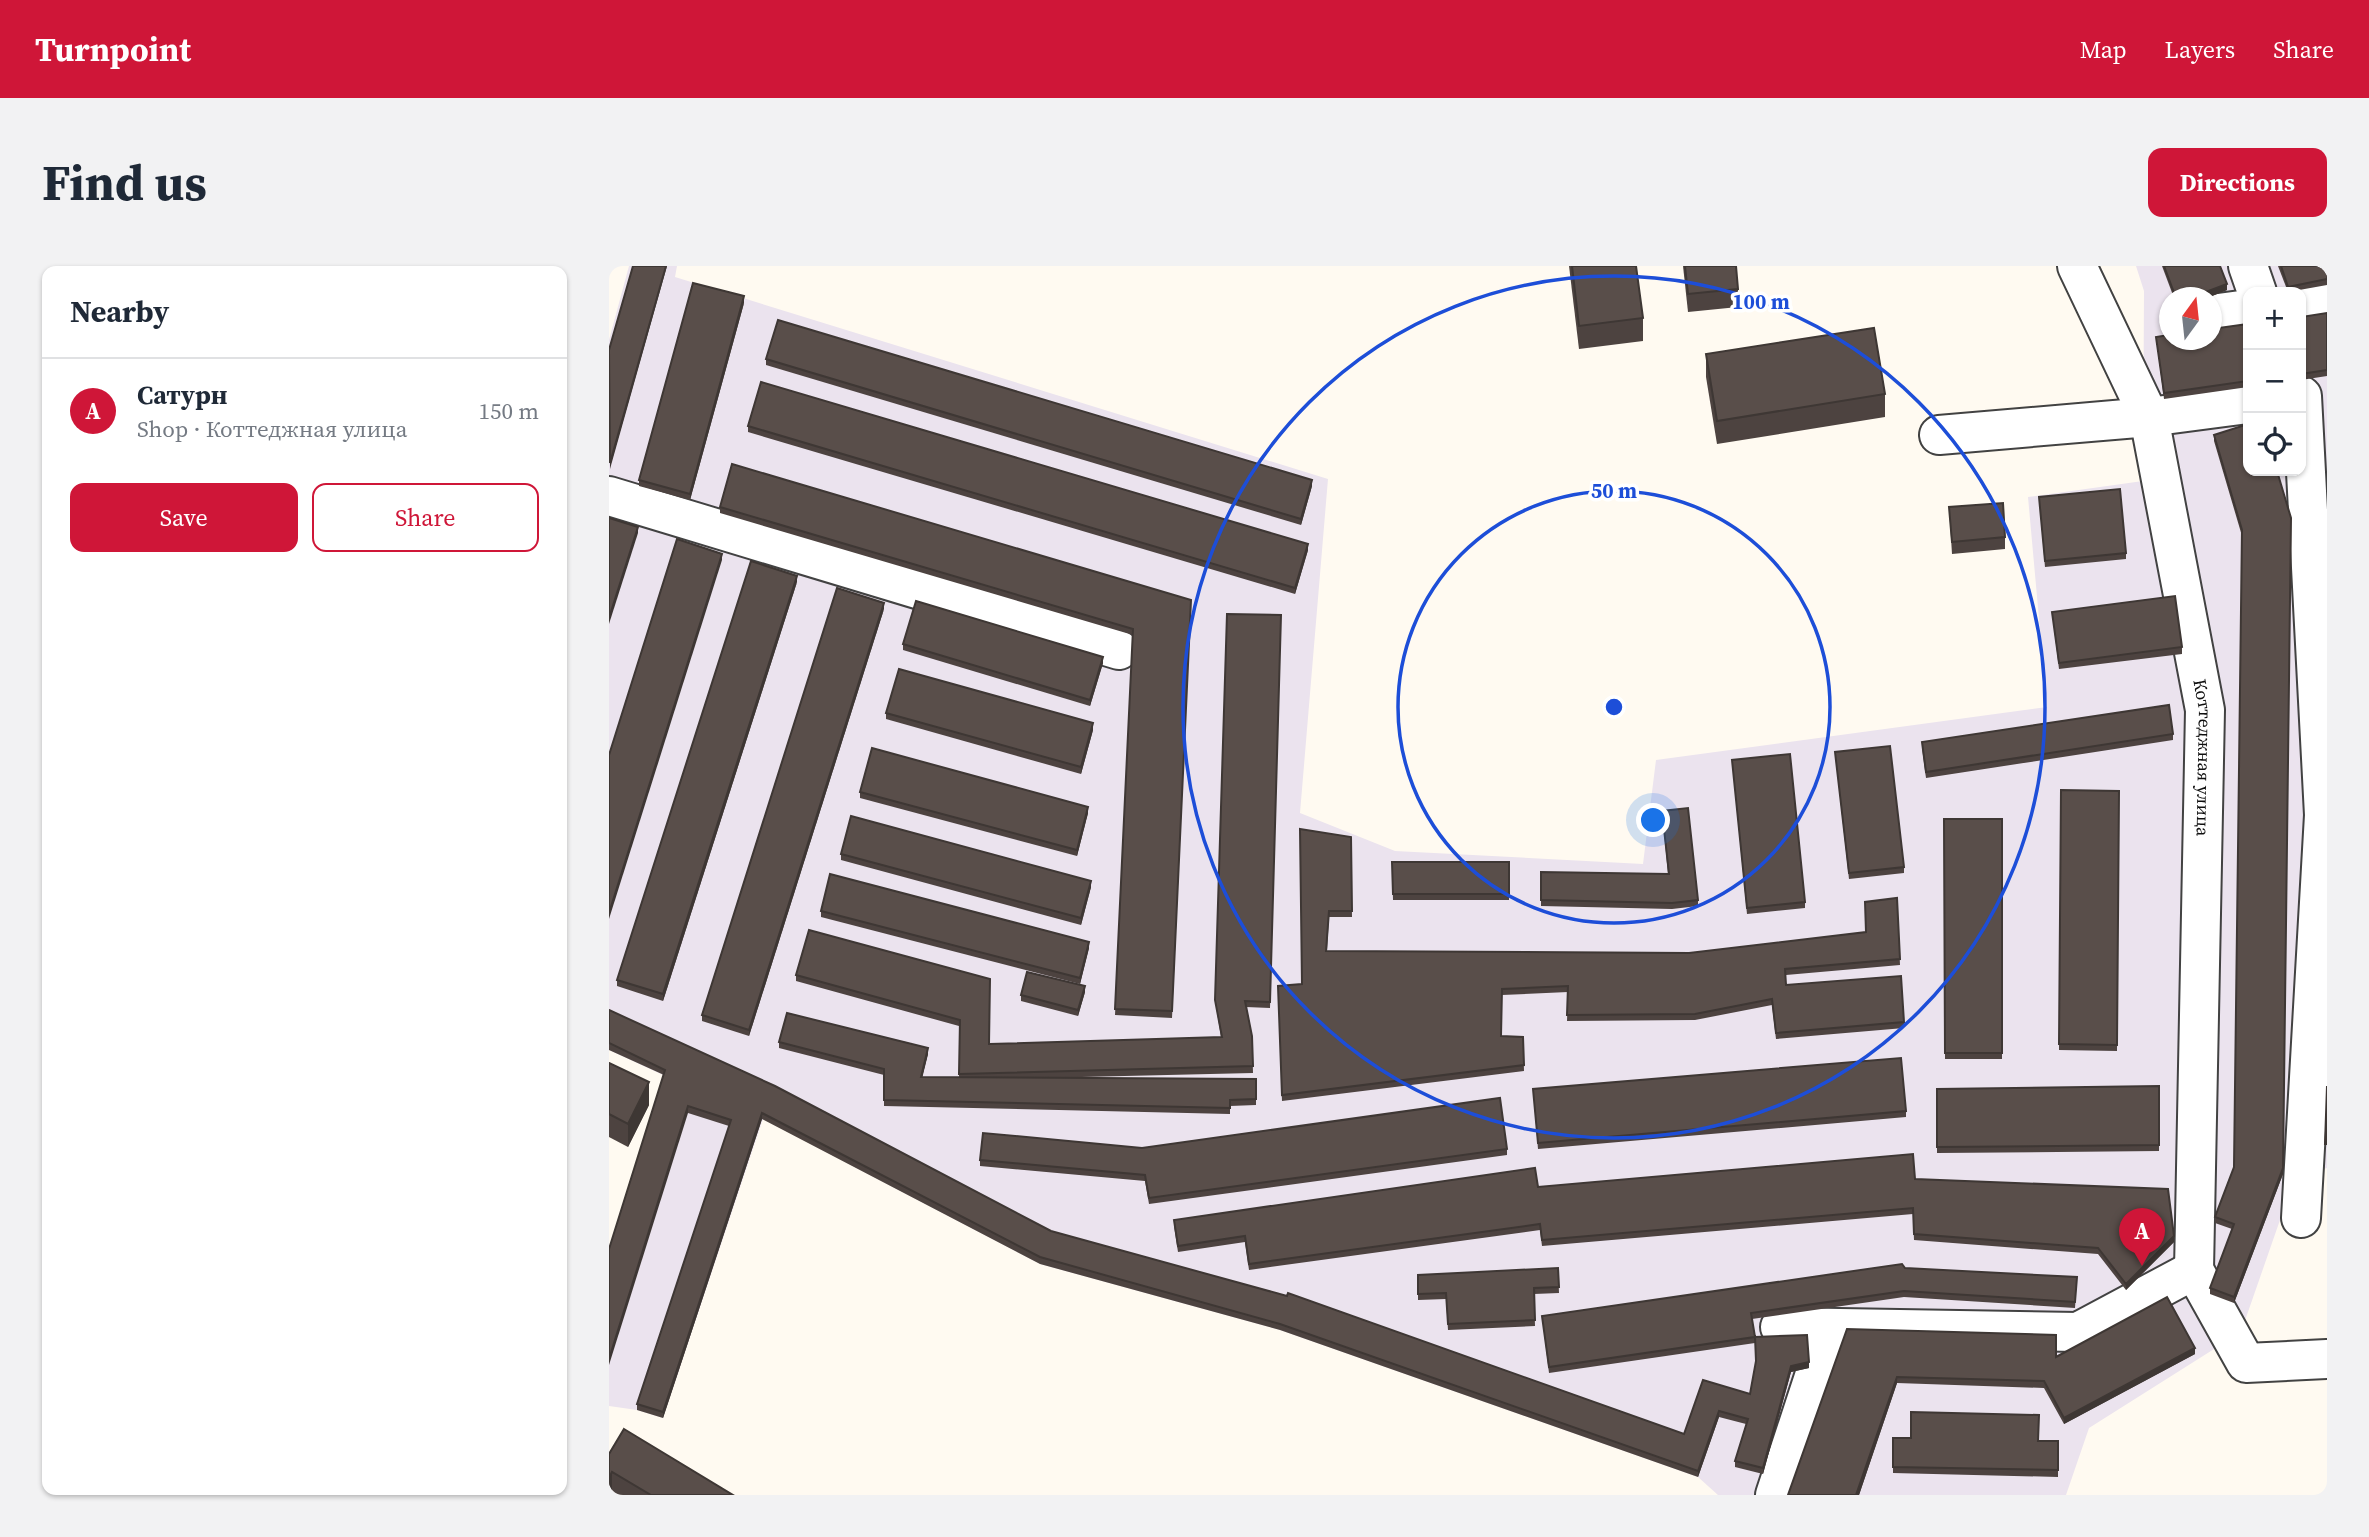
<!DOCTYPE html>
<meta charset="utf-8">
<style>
body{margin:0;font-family:"Source Serif 4",serif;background:#f2f2f3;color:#1f2937}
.controls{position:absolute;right:21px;top:21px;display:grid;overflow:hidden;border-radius:14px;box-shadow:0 2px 5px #0004}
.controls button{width:63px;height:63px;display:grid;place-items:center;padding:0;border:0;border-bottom:2px solid #e0e1e3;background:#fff;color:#1f2937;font:35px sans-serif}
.compass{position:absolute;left:1550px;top:21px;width:63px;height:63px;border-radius:50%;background:#fff;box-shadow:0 2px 5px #0004;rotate:15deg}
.you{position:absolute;left:1045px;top:555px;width:24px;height:24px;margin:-18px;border:5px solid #fff;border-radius:50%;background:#1a73e8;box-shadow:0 0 0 10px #1a73e833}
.badge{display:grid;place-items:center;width:46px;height:46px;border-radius:50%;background:#cf1638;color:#fff;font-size:23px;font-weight:700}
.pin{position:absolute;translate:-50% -58px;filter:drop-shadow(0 2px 4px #0008)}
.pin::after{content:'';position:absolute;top:37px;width:24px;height:21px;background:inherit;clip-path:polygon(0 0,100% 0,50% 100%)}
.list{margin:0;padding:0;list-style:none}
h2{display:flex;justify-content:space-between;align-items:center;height:91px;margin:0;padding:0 28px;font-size:30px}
h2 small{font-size:23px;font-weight:400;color:#747a83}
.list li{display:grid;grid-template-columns:46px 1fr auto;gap:21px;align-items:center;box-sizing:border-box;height:105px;padding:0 28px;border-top:2px solid #e0e1e3}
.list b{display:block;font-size:26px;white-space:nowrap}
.list p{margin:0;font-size:23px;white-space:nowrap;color:#747a83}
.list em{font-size:23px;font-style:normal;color:#747a83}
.actions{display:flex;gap:14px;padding:21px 28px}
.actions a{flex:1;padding:16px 0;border:2px solid #cf1638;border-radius:14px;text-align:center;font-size:24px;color:#cf1638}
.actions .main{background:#cf1638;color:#fff}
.icon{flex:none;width:38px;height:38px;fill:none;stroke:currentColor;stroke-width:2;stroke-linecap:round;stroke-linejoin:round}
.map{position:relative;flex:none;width:1718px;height:1229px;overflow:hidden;border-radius:14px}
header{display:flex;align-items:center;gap:42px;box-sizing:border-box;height:98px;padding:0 35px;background:#cf1638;color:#fff}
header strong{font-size:33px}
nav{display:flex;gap:38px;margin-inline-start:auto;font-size:24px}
.intro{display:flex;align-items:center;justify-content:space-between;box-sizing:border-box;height:168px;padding:0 42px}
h1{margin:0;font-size:49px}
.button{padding:18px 32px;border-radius:14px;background:#cf1638;color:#fff;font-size:24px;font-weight:700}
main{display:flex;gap:42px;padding:0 42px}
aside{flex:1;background:#fff;border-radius:14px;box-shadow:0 2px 5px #0004}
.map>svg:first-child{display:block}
.industrial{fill:#ebe3ee;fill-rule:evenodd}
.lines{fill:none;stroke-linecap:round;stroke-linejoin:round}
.minor-casing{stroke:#424242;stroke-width:42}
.minor{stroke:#fff;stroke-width:38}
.wall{fill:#4d4340}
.shaded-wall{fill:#3e3734}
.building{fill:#594e4a;stroke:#3e3734;stroke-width:2}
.ring{fill:none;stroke:#1d4ed8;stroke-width:3.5}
.labels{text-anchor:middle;stroke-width:7;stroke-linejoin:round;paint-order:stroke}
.street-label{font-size:18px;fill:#0f0f0f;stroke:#fff}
.centre{fill:#1d4ed8;stroke:#fff;stroke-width:3.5}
.ring-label{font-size:21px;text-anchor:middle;font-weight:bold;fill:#1d4ed8;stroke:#fff;stroke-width:7;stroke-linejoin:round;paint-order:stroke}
</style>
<header>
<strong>Turnpoint</strong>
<nav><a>Map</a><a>Layers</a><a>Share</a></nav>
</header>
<div class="intro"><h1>Find us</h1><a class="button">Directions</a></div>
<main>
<aside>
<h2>Nearby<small></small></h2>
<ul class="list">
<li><span class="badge">A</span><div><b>Сатурн</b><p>Shop · Коттеджная улица</p></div><em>150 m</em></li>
</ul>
<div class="actions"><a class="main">Save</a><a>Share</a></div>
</aside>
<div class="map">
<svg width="1718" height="1229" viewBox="0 0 1718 1229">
<rect width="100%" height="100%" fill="#fffaf1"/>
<path class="industrial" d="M20,0h48l-2,11 653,202 -28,334 95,38 248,13 13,-104 391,-53 -19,-210 115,-16 1,-190 -8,-25h191v902l-32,9 -54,155 -152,96 -23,67h-348l-20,-18 -418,-147 -240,-66 -277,-145 -100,299 -26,-8 -28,-4v-151l56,-179 -56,-26v-710zM1639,26h53v179h-53zM1560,32h42v42h-42z"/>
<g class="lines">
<defs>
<g id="minor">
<path id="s1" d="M1468,0l72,151 56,293 -11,560"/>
<polyline points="1639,0 1648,26"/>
<polyline points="1692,36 1718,33"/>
<polyline points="1602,48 1639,43"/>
<polyline points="1330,169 1540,151 1639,138"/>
<polyline points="0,230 510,384"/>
<polyline points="1692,952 1715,549 1693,130"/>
<polyline points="1585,1004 1637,1097 1718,1093"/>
<polyline points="1171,1061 1469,1066 1585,1004"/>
<polyline points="1166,1229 1221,1062"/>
</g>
</defs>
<use href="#minor" class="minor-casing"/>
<use href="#minor" class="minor"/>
</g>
<g class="wall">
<polygon points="960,0 1027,0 1034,52 1034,75 970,83"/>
<polygon points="1074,0 1127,0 1129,23 1129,41 1079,46"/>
<polygon points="1553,0 1611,0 1618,24 1598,32 1565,32"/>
<polygon points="1669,0 1718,0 1718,19 1679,26"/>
<polygon points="135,37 81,234 30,220 30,214"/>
<polygon points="1718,47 1718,110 1692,114 1692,51"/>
<polygon points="1639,58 1639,121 1555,133 1547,71"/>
<polygon points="1097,88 1276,128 1276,151 1108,178 1097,111"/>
<polygon points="157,93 703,220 692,259 157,99"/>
<polygon points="1639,158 1674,908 1625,1037 1601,1028 1601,1022 1623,963 1606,957 1606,951 1625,901 1633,270 1605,175 1605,169"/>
<polygon points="139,160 699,284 686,328 139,166"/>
<polygon points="1430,231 1517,287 1517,293 1436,301"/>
<polygon points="111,241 582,334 563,752 506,749 524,369 111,247"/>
<polygon points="1340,241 1396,271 1396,283 1343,288"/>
<polygon points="188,316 54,735 8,720 8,714"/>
<polygon points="275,343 140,770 93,755 93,749"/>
<polygon points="1443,346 1573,381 1573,388 1450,403"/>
<polygon points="672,349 661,742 637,741 643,770 644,807 430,812 647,813 647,839 621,840 621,848 275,840 275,809 170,782 170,776 319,788 313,811 350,812 350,760 187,715 187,709 381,713 380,778 612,771 606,734"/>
<polygon points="294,378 494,397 481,440 294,384"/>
<polygon points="277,447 484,464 472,508 277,453"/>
<polygon points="1564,468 1564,474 1317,512 1313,482 1313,476"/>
<polygon points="1226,486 1295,601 1295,607 1240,613"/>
<polygon points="1123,494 1196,636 1196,642 1138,648"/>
<polygon points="1452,524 1510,525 1508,785 1450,784"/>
<polygon points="251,526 479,547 468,590 251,532"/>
<polygon points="1053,545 1089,634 1089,640 1063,643 932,640 932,606 1059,608"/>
<polygon points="1335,553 1393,553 1393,793 1336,793"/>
<polygon points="742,571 743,651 720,651 718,685 1080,687 1257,666 1288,632 1291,699 1177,709 1177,719 1295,756 1295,762 1167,773 1163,739 1086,754 958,755 959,726 893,729 892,770 914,771 915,805 673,835 669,720 693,718"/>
<polygon points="232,588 482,621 472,659 232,594"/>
<polygon points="783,596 900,596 900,634 784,634"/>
<polygon points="212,645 480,682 471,718 212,651"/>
<polygon points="476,726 469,750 412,735 412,729"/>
<polygon points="0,744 442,965 1075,1168 1094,1114 1141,1128 1147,1097 1146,1077 940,1107 933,1050 1296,1002 1468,1011 1466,1042 1295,1031 1143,1053 1146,1071 1200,1102 1182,1106 1154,1208 1126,1201 1126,1195 1137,1158 1110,1151 1089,1211 671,1064 431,998 153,853 54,1152 28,1144 28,1138 120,860 79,847 55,809 0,784"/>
<polygon points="0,797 40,839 19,881 0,871"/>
<polygon points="1550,820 1550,885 1328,887 1328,823"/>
<polygon points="924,823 1297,845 1297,851 929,883"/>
<polygon points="533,882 898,883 898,889 540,938 536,915 371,900 371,894"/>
<polygon points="1306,913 1565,976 1517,1024 1489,988 1305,974 1304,948 933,980 931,964 640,1004 636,976 569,986 565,960 565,954 929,921"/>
<polygon points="949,1002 950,1027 925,1028 926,1060 839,1064 837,1033 809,1034 809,1009"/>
<polygon points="1238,1063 1447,1091 1586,1088 1455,1158 1435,1122 1288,1117 1250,1229 1179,1229"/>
<polygon points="1284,1172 1449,1175 1449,1211 1284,1207"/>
<polygon points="0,1188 124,1229 0,1229"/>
</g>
<g class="shaded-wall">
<polygon points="57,0 58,0 1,203 1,197"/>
<polygon points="1618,18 1618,24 1598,32 1581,32"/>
<polygon points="135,30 135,37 81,234 81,228"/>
<polygon points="703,214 703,220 692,259 692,253"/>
<polygon points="1682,252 1674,908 1625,1037 1625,1031"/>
<polygon points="29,261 29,267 0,358 0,352"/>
<polygon points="699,278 699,284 686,328 686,322"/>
<polygon points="113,288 113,294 0,653 0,647"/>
<polygon points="188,310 188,316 54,735 54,728"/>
<polygon points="275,337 275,343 140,770 140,764"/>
<polygon points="494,391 494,397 481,440 481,434"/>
<polygon points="484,457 484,464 472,508 472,501"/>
<polygon points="479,541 479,547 468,590 468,584"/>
<polygon points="482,615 482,621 472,659 472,652"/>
<polygon points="480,676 480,682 471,718 471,712"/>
<polygon points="476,720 476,726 469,750 469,744"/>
<polygon points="319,782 319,788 312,817 312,811"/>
<polygon points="40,816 40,839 19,881 19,858"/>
<polygon points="79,840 79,847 0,1099 0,1093"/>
<polygon points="153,847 153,853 54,1152 54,1146"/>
<polygon points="1565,970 1565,976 1517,1024 1517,1018"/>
<polygon points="1586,1082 1586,1088 1455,1158 1455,1152"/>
<polygon points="1200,1096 1200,1102 1182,1106 1154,1208 1154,1202 1182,1100"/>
<polygon points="1288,1111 1288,1117 1250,1229 1247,1229"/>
<polygon points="1110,1145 1110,1151 1089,1211 1089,1205"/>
<polygon points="3,1206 3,1229 0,1229 0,1212"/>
</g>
<g class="building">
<polygon points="24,0 57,0 1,197 0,84"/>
<polygon points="963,0 1027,0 1034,52 970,60"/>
<polygon points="1076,0 1127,0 1129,23 1079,28"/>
<polygon points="1555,0 1611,0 1618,18 1581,32 1567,32"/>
<polygon points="1672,0 1718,0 1718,13 1679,21"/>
<polygon points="84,17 135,30 81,228 30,214"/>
<polygon points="1718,47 1718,104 1692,108 1692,51"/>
<polygon points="169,54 703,214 692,253 157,93"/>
<polygon points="1639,58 1639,115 1555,127 1547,71 1560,69 1560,74 1602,74 1602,63"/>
<polygon points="1265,62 1276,128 1108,155 1097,88"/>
<polygon points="152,116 699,278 686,322 139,160"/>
<polygon points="1639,158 1639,205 1668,205 1682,252 1674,902 1625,1031 1601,1022 1625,958 1606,951 1625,901 1633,264 1605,169"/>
<polygon points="123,198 582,334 563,745 506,743 524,363 111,241"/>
<polygon points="1511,223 1517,287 1436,295 1430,231"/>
<polygon points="1394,237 1396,271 1343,276 1340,241"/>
<polygon points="0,252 29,261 0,352"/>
<polygon points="68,273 113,288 0,647 0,489"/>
<polygon points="142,295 188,310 54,728 8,714"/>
<polygon points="228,322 275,337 140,764 93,749"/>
<polygon points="1566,330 1573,381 1450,397 1443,346"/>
<polygon points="307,335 494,391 481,434 294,378"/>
<polygon points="618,348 672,349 661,736 636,735 643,770 644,800 350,808 351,754 187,709 200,664 381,713 380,778 613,771 606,734"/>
<polygon points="290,403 484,457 472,501 277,447"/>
<polygon points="1560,439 1564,468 1317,506 1313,476"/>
<polygon points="1281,480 1295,601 1240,607 1226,486"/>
<polygon points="263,482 479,541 468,584 251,526"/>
<polygon points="1181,488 1196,636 1138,642 1123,494"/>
<polygon points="1452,524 1510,525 1508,779 1450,778"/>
<polygon points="1079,542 1089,634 1063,637 932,634 932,606 1060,608 1053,545"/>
<polygon points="242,550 482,615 472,652 232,588"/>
<polygon points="1335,553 1393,553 1393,787 1336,787"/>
<polygon points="691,563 742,571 743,645 720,645 717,685 1080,687 1257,666 1256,636 1288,632 1291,693 1176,703 1177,719 1292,710 1295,756 1167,767 1163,733 1086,748 958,749 959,720 893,723 892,770 914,771 915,799 673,829 669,720 693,718"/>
<polygon points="783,596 900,596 900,628 784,628"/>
<polygon points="221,608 480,676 471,712 212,645"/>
<polygon points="418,706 476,720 469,744 412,729"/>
<polygon points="0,744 166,820 442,965 678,1030 679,1027 1075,1168 1094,1114 1141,1128 1147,1095 1146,1071 940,1101 933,1050 1293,998 1296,1002 1468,1011 1466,1036 1295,1025 1142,1047 1146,1071 1198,1069 1200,1096 1182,1100 1154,1202 1126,1195 1139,1153 1110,1145 1089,1205 671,1058 431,991 153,847 54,1146 28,1138 122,854 79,840 0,1093 0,983 56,804 0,777"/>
<polygon points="178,747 319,782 312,811 647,813 647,833 621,834 621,842 275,834 275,803 170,776"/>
<polygon points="1292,792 1297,845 929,877 924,823"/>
<polygon points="0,797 40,816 19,858 0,848"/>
<polygon points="1550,820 1550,879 1328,881 1328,823"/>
<polygon points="1718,820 1718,878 1716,878"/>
<polygon points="891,832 898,883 540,932 536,909 371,894 374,867 533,882"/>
<polygon points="1304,888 1306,913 1559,923 1565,970 1517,1018 1489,982 1305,968 1304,942 933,974 931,958 640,998 636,970 569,980 565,954 926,902 929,921"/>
<polygon points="949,1002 950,1021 925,1022 926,1054 839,1058 837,1027 809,1028 809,1009"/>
<polygon points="1558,1031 1586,1082 1455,1152 1435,1115 1288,1111 1247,1229 1179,1229 1238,1063 1447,1069 1447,1091"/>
<polygon points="1302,1146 1430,1149 1429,1175 1449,1175 1449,1204 1284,1201 1284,1172 1302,1172"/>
<polygon points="15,1163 124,1229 42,1229 3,1206 0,1212 0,1188"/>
</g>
<g class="ring">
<circle cx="1005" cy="441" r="216"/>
<circle cx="1005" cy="441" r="431"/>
</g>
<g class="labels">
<g class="street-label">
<text dy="6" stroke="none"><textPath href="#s1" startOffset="513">Коттеджная улица</textPath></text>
</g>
</g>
<circle cx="1005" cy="441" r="10" class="centre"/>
<g class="ring-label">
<text x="1152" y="43">100 m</text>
<text x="1005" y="232">50 m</text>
</g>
</svg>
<div class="controls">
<button>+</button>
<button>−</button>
<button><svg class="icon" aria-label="locate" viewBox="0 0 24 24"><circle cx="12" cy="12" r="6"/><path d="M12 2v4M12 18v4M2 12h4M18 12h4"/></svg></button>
</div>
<svg class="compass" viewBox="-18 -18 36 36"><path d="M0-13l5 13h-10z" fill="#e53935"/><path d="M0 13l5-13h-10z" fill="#747a83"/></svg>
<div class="you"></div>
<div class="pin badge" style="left:1533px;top:1000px">A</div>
</div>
</main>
